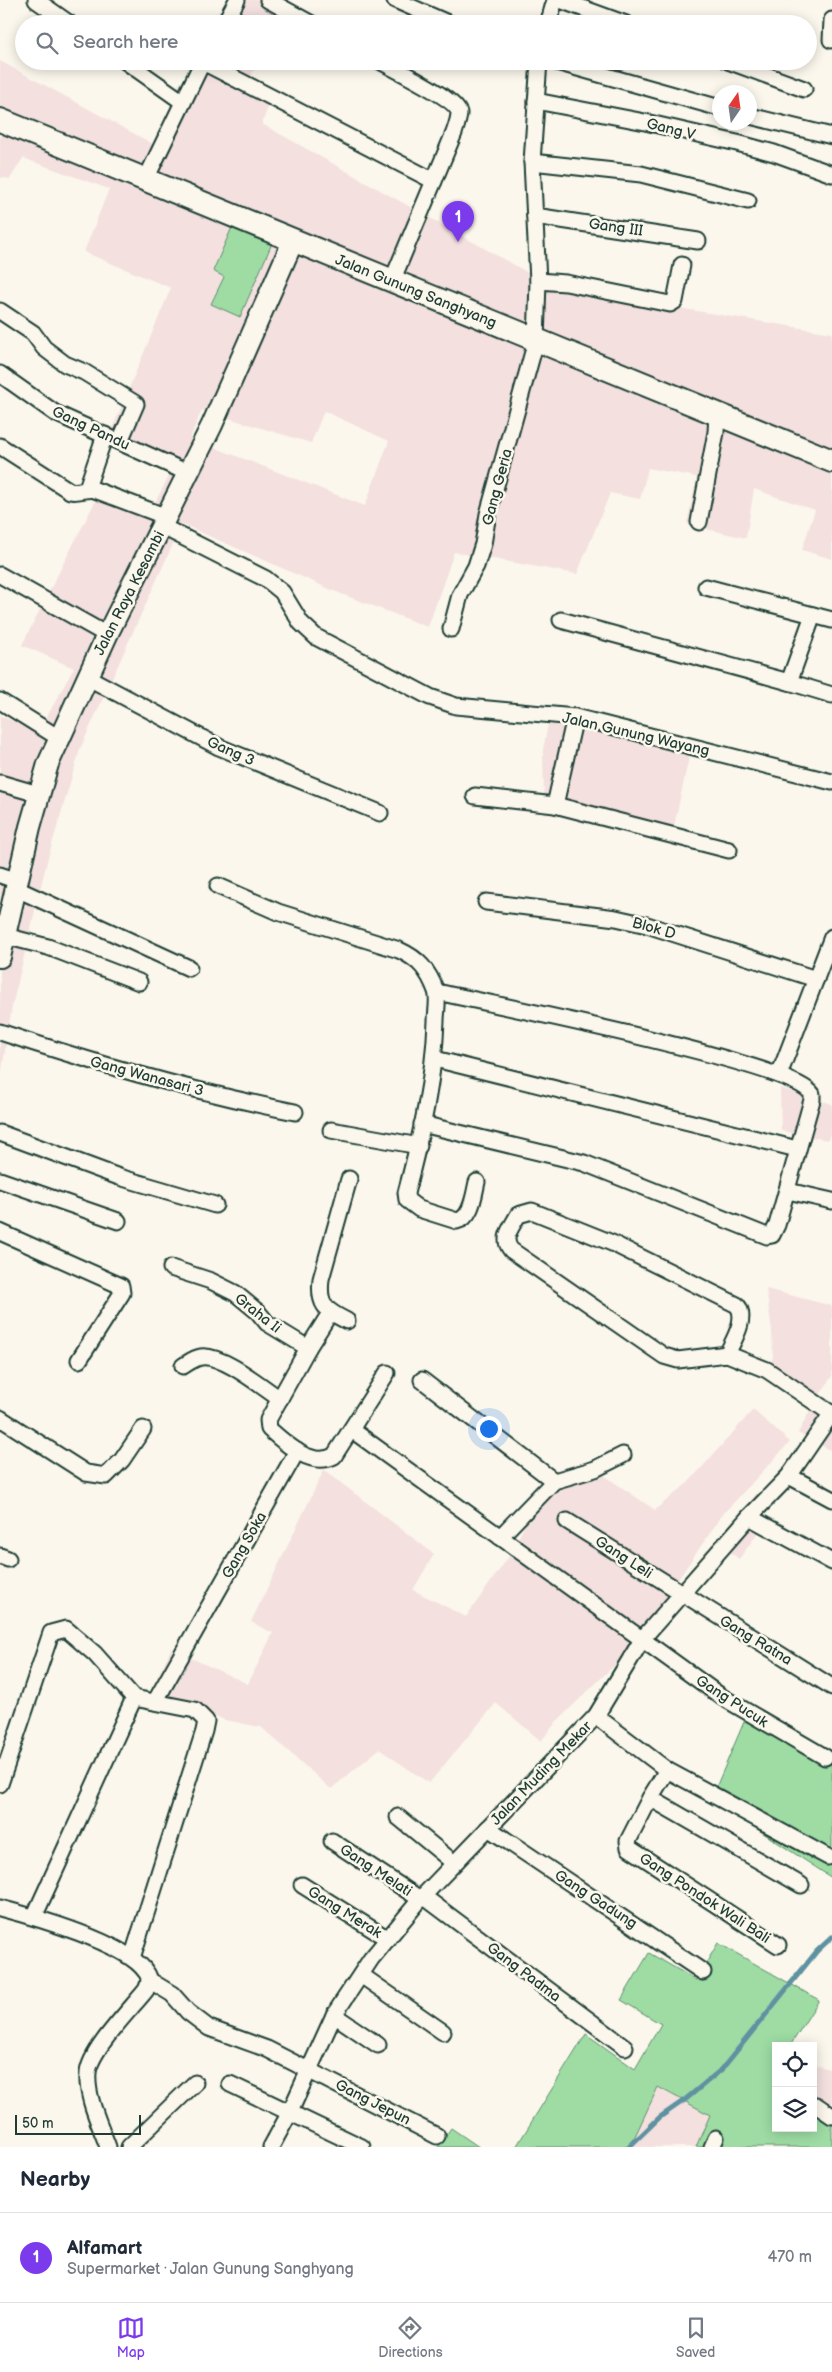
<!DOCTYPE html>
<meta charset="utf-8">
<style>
body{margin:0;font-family:"Balsamiq Sans",sans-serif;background:#f2f2f3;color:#1f2937}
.controls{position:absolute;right:15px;bottom:15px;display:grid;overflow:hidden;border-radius:0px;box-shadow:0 2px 12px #0003}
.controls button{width:45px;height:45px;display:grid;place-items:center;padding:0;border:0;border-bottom:1px solid #e0e1e3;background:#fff;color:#1f2937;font:25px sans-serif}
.compass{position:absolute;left:712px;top:85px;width:45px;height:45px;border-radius:50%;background:#fff;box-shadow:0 2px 12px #0003;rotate:13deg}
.scale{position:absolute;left:15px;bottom:12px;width:126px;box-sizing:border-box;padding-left:5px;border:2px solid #1f3d34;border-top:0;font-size:14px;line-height:18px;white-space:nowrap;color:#1f3d34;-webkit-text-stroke:4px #fbf7ec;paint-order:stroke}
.you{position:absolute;left:488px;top:1428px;width:18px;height:18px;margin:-12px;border:4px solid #fff;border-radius:50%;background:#1a73e8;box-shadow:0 0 0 8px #1a73e833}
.badge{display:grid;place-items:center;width:32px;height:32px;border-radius:50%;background:#7c3aed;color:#fff;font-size:16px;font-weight:700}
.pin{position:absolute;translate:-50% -41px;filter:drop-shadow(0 1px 2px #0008)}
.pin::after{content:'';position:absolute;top:26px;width:18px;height:15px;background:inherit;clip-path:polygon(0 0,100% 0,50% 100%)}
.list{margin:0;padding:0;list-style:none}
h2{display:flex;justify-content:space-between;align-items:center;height:65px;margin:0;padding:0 20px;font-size:21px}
h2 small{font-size:16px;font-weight:400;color:#747a83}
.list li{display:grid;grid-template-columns:32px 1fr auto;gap:15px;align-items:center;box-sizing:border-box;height:90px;padding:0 20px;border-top:1px solid #e0e1e3}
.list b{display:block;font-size:19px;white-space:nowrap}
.list p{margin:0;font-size:16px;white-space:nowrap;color:#747a83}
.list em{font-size:16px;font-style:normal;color:#747a83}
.icon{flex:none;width:28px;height:28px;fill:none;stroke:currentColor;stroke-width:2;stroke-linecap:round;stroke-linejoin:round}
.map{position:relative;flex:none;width:832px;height:2147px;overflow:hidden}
.search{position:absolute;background:#fff;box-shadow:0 2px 12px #0003;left:15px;right:15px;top:15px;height:55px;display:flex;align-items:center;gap:12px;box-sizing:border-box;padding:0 18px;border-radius:28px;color:#747a83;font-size:19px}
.sheet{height:155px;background:#fff}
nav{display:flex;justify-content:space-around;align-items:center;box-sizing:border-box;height:70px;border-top:1px solid #e0e1e3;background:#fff;font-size:14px;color:#747a83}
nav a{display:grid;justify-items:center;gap:2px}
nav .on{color:#7c3aed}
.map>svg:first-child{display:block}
.built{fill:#f3e0df;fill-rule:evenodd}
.green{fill:#9edca4;stroke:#5e8c6c}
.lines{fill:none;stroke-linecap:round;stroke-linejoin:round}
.stream{stroke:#5f92a1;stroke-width:5}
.minor-casing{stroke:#1f3d34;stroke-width:19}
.tertiary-casing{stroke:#1f3d34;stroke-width:24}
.secondary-casing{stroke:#1f3d34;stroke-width:26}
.minor{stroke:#fbf7ec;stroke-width:15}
.tertiary{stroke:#fbf7ec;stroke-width:20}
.secondary{stroke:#fbf7ec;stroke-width:22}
.labels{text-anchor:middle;stroke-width:5;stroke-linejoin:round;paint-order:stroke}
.street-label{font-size:15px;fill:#1f3d34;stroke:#fbf7ec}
</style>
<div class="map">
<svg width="832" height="2147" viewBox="0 0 832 2147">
<rect width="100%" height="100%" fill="#fbf7ec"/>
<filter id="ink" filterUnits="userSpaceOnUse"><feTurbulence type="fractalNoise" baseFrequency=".02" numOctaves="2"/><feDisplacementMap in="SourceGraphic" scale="10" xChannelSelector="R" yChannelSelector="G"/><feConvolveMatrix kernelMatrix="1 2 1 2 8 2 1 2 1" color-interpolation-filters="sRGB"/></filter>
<g filter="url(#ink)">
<g class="built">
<polygon points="238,0 289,0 277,24 228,24"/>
<path d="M0,61l164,89 14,-65 28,-24h52l-8,17 20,22 -8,24 293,164 277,45v226l-30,-9 13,-40 -61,-21 -8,49 -53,-12 -6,-3 10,-46 -49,-9 -8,31 -30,-6 -33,81 -123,-22 -26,75 -94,-36 -152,-67 -102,225 -33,112 -35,145 -12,75v-365l39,15 35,-63 -52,-23 79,-155 50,20 26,-49 -67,-27 61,-146 -87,-36 25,-63 -86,-31 -13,21 -10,-2v-39l5,-11 -5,-2zM275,234l-51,43 -11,-6v-1zM202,410l109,33 13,-32 65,30 -24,65 -175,-68z"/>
<polygon points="551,709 692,743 673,831 544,796 543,750"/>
<polygon points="780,1088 832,1104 832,1128 828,1140 781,1131"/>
<polygon points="766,1289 832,1306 832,1376 818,1398 766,1371 773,1358 772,1330"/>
<polygon points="753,1410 790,1442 723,1514 628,1652 557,1721 541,1741 496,1703 429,1783 379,1749 331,1789 261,1727 225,1720 152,1689 171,1649 248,1684 273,1633 251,1622 324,1470 434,1554 413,1590 466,1617 510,1555 535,1505 590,1466 655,1510 688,1483"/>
<polygon points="810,1411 832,1423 832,1451 798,1433"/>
<polygon points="758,1492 769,1500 754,1519 763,1526 739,1559 721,1545 746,1514 744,1511"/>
<polygon points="813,2064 832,2070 832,2106 813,2094"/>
<polygon points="658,2087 710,2115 696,2147 630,2147"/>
</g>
<g class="green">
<polygon points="236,218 276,234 240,317 211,304 224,277 213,271"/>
<polygon points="747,1715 832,1759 832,1878 711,1799"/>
<polygon points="718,1943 819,2000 790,2046 776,2046 776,2128 813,2128 813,2094 832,2106 832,2147 696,2147 710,2115 658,2087 630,2147 516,2147 586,2034 635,2069 661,2024 621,2000 649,1953 696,1980"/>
<polygon points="451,2128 479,2147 438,2147"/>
</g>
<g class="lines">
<polyline class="stream" points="629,2147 660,2117 686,2099 722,2069 817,1951 832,1937"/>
<defs>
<g id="minor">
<polyline points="36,0 70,24"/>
<polyline points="268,0 312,24"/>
<polyline points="395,0 450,24"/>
<polyline points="560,0 626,24"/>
<polyline points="224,24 237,0"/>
<polyline points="548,24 555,0"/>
<polyline points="831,40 832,20"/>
<polyline points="125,61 183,102"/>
<path d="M380,61c14,8 77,38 79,52 0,6 -3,14 -5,20l-62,148"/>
<polyline points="553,61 720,108"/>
<polyline points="728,61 804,89"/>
<polyline points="203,62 434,181"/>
<polyline points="536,101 645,122 737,143 774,153 832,174"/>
<polyline points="750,116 832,136"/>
<polyline points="532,162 641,174 748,201"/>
<polyline points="146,179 203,61"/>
<polyline points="535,216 698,241"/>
<polyline points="538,281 566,283 670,304 675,301 682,265"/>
<polyline points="0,311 33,333 44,348 65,364 84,372 136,404 120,441"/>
<polyline points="0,374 55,413 188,473"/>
<path d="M0,446l70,45c9,2 16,-3 25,-1l72,27"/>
<polyline points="87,488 105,435"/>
<polyline points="699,522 716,432 717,414"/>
<polyline points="163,527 266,579 282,592 301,623 316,637 430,697 456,706 575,717 832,782"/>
<polyline points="0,575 107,635"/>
<polyline points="706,587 832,620"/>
<polyline points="813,615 789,682 832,695"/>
<polyline points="561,620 789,682"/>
<polyline points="451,629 460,595 476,566 483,544 488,514 536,341 538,281 532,162 539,61"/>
<polyline points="87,677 219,747 380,813"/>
<polyline points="0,701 59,738"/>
<polyline points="0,783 38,794"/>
<polyline points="475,796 555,805 729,850"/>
<polyline points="555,805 575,717"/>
<polyline points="0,875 18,881"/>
<path d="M218,886l60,26 121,38c20,9 29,20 37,41 3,8 0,21 0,30 -2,58 -15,115 -30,172l1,7 12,9 38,12c15,-3 17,-27 20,-39"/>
<polyline points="17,889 189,968"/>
<polyline points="486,902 616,918 647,925 816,979"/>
<polyline points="5,936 48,947 139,982"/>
<path d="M0,1032c97,32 195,60 295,80"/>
<polyline points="435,1059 797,1149"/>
<polyline points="779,1075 832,937"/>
<path d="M422,1124l162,39 183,73 5,-1 5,-10 35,-125v-6c-18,-30 -324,-91 -375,-102"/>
<polyline points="331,1130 419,1146"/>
<polyline points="0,1133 119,1177 215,1205"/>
<polyline points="0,1180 118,1221"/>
<polyline points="788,1191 832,1201"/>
<path d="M532,1211l80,32 125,62c11,13 -4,36 -10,49l-49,6 -14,-4 -153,-106c-10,-12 1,-23 7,-35z"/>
<polyline points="0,1232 121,1286 122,1293 79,1360"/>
<polyline points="171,1268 211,1281 235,1293 258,1312 267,1323 308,1348"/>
<path d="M330,1313l-22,35 -40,72 1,9c17,15 42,39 65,27l53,-83"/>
<path d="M347,1321c-22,-11 -29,-16 -26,-42l28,-100"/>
<polyline points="727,1354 767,1370 832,1414"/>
<path d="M183,1366c5,-3 11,-8 18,-9 21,-3 61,30 79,42"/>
<polyline points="422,1380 554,1481"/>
<polyline points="0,1418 86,1473 106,1476 122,1460 143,1429"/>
<polyline points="352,1430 722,1697 825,1757"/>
<polyline points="789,1476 832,1499"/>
<polyline points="749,1517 832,1562"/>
<polyline points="567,1521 832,1687"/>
<polyline points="500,1537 554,1481 595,1469 623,1455"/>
<polyline points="0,1556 8,1559"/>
<polyline points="155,1702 297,1451"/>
<polyline points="596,1716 667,1770 650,1798 801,1885"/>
<polyline points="667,1770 828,1857"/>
<polyline points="0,1784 51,1633 66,1629 95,1654 134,1698 195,1710 206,1721 204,1731 132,1958"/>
<polyline points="650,1798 628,1841 629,1848 778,1945"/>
<polyline points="398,1817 454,1863"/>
<polyline points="488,1828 703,1972"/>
<polyline points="332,1841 420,1899"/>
<polyline points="302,1885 388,1939"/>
<polyline points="423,1896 625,2047"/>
<path d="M0,1908c34,9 127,35 146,64 5,6 3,11 0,18 -15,19 -56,60 -58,83 -2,24 12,52 20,74"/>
<polyline points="34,1917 134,1698"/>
<polyline points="361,1975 443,2032"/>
<polyline points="149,1980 172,1994 188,2012 209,2028 267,2049 437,2136"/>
<polyline points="334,2015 378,2045"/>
<polyline points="230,2084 362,2147"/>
<polyline points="816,2105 832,2116"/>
<polyline points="129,2147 195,2083"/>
<polyline points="271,2147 289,2114 334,2015 371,1959 423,1896 596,1716 643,1638 749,1517 789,1476 832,1413"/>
<polyline points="712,2147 716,2138"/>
</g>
<polyline id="tertiary" points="0,957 30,827 48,764 107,635 212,425 293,241"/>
<polyline id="secondary" points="0,120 832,461"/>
</defs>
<use href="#minor" class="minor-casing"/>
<use href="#tertiary" class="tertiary-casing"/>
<use href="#secondary" class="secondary-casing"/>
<use href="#minor" class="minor"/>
<use href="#tertiary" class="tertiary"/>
<use href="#secondary" class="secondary"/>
</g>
</g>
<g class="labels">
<g class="street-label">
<text transform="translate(671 129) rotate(14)" y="5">Gang V</text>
<text transform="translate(616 227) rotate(8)" y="5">Gang III</text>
<text transform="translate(416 291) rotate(22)" y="5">Jalan Gunung Sanghyang</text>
<text transform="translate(91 428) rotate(25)" y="5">Gang Pandu</text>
<text transform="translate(497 487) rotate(-75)" y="5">Gang Geria</text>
<text transform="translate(129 593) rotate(-63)" y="5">Jalan Raya Kesambi</text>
<text transform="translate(636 734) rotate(13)" y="5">Jalan Gunung Wayang</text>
<text transform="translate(231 751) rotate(24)" y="5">Gang 3</text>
<text transform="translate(654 928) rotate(16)" y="5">Blok D</text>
<text transform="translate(147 1076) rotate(15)" y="5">Gang Wanasari 3</text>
<text transform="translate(258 1313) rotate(38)" y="5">Graha Ii</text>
<text transform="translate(244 1545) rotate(-60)" y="5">Gang Soka</text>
<text transform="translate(624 1557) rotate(33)" y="5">Gang Leli</text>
<text transform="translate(756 1640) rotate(31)" y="5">Gang Ratna</text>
<text transform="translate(732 1701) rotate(33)" y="5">Gang Pucuk</text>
<text transform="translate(541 1773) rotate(-46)" y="5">Jalan Muding Mekar</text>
<text transform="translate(376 1870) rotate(33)" y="5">Gang Melati</text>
<text transform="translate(705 1898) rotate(33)" y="5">Gang Pondok Wali Bali</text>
<text transform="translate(596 1899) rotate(33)" y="5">Gang Gadung</text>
<text transform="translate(345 1912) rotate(32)" y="5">Gang Merak</text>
<text transform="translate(524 1972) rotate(37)" y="5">Gang Padma</text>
<text transform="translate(373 2102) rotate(27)" y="5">Gang Jepun</text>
</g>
</g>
</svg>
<div class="controls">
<button><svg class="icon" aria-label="locate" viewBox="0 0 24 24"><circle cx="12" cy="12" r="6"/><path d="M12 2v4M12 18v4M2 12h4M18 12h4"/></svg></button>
<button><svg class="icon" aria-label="layers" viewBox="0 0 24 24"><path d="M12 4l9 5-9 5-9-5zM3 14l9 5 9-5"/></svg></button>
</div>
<svg class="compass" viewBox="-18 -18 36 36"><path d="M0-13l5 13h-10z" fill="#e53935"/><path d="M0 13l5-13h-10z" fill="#747a83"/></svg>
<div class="scale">50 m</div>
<div class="you"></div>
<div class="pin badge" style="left:458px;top:242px">1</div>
<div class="search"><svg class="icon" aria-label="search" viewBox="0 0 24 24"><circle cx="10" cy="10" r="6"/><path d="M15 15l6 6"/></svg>Search here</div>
</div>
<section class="sheet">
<h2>Nearby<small></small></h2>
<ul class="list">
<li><span class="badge">1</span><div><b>Alfamart</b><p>Supermarket · Jalan Gunung Sanghyang</p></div><em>470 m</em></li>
</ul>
</section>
<nav>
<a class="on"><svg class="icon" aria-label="map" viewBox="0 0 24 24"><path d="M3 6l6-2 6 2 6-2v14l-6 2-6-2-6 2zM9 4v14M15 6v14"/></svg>Map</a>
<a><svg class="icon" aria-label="directions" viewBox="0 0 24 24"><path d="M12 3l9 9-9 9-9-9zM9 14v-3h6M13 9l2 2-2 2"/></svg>Directions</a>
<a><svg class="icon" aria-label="saved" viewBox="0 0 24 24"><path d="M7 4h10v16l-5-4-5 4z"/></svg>Saved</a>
</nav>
